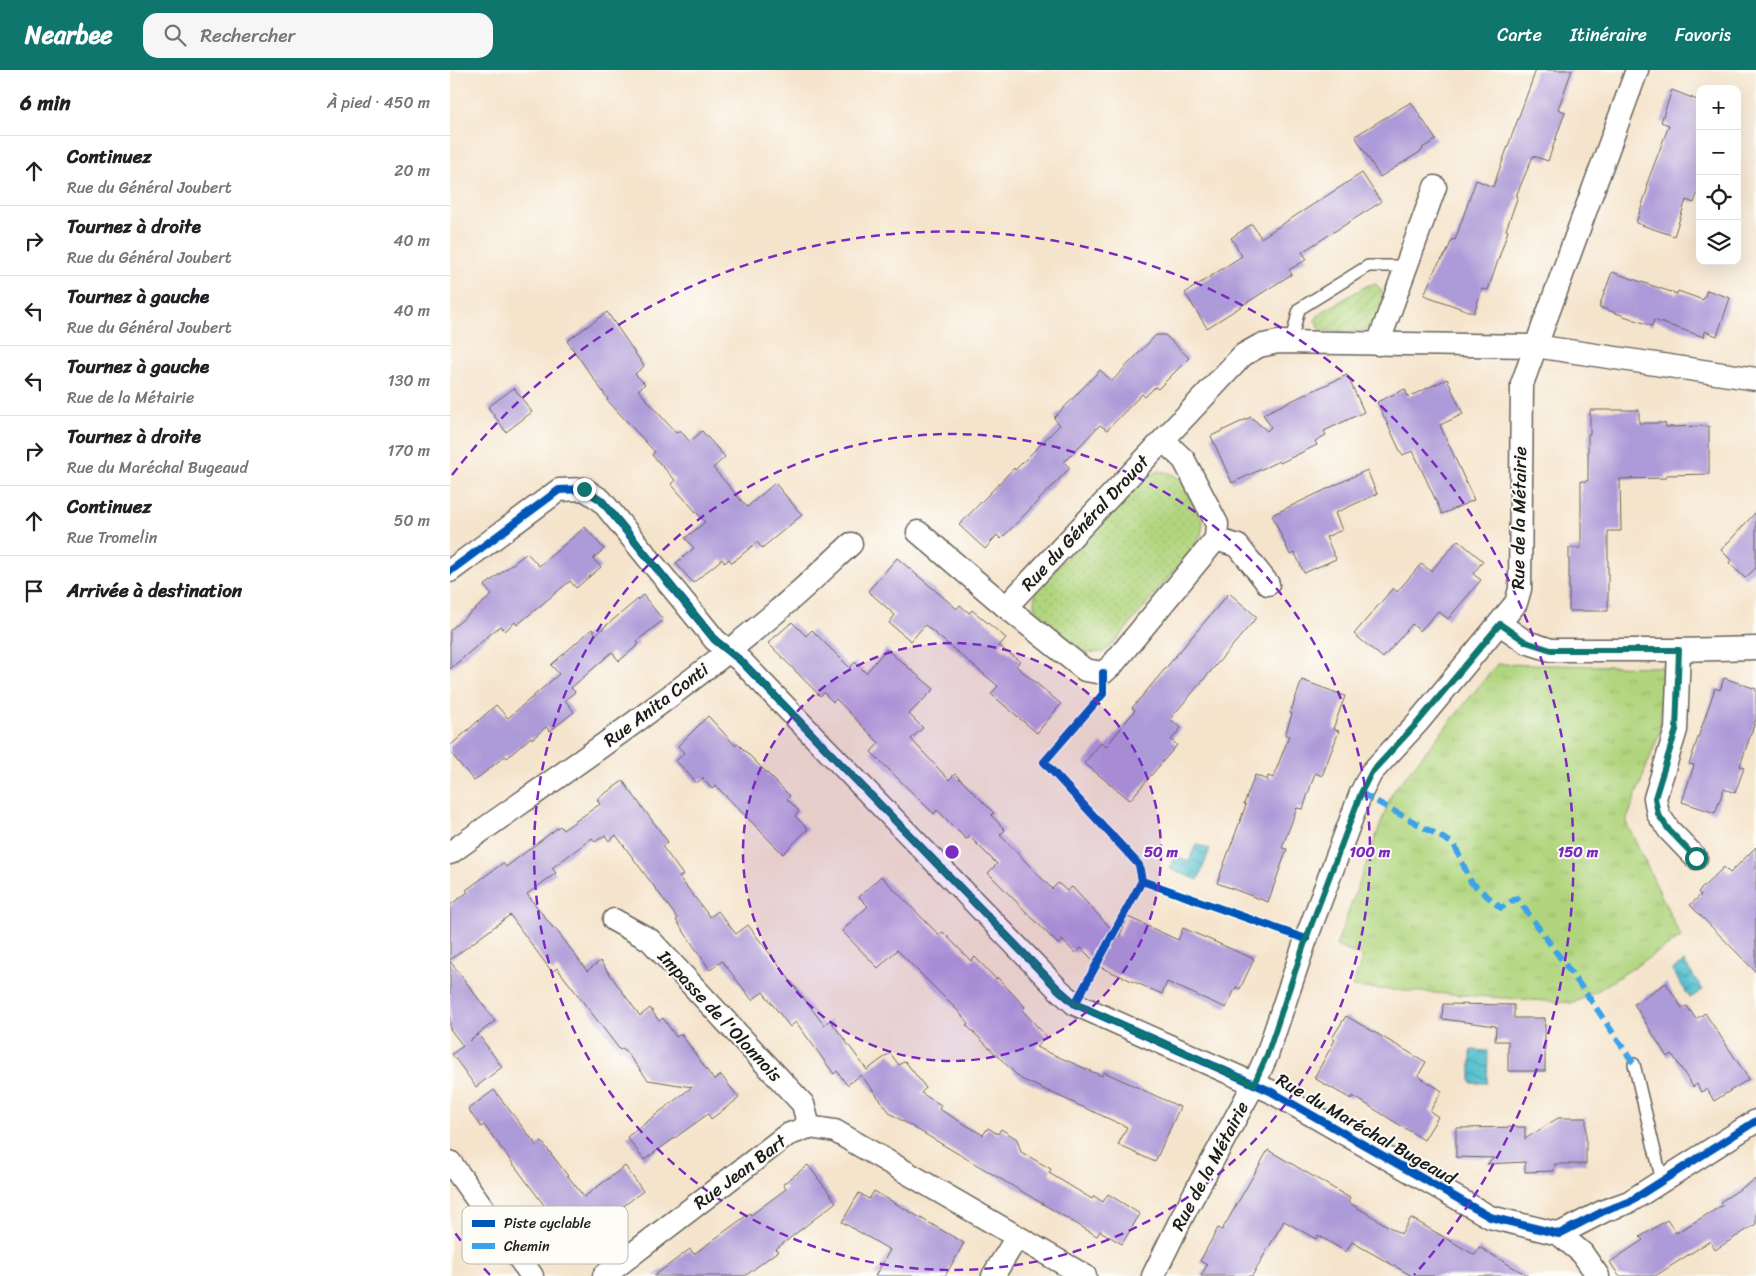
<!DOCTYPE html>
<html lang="fr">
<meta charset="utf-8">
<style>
body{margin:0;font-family:Sriracha,sans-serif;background:#f6f6f6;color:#202124}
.controls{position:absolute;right:15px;top:15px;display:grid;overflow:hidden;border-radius:10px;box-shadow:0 5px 20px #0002}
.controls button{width:45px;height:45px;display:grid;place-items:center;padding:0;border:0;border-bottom:1px solid #e0e0e0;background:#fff;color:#202124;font:25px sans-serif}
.stop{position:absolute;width:15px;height:15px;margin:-11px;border:4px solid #0f766e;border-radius:50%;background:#fff}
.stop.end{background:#0f766e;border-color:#fff;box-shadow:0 1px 5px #0008}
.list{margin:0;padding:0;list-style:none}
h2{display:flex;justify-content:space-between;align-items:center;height:65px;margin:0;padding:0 20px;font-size:21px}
h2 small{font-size:16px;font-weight:400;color:#757577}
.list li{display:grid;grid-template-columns:32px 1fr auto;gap:15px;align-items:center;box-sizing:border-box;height:70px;padding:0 20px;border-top:1px solid #e0e0e0}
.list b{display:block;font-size:19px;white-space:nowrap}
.list p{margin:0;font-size:16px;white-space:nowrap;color:#757577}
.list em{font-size:16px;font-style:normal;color:#757577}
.icon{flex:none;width:28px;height:28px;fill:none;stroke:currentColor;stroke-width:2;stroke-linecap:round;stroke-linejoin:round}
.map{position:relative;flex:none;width:1306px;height:1206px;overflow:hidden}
header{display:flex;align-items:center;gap:30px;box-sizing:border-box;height:70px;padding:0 25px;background:#0f766e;color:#fff}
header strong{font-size:24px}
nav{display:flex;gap:28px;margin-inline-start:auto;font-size:18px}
.search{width:350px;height:45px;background:#f6f6f6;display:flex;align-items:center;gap:12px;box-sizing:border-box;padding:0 18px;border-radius:15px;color:#757577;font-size:19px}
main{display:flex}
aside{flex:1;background:#fff}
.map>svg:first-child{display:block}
.grass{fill:url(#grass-dots);stroke:#66784d}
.park{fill:url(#park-tufts);stroke:#66784d}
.garden{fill:url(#garden-furrows);stroke:#66784d}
.water{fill:url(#water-waves);stroke:#386e75}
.building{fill:#ad9ad8}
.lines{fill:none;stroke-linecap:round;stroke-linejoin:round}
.lane-casing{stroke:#68625a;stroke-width:14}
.street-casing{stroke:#68625a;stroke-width:25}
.lane{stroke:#fff;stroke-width:11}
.street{stroke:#fff;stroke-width:22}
.quiet{stroke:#3da2ea;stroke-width:6;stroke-dasharray:12 6;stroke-linecap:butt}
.cycleway-casing{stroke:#fdfcf7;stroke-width:11}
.cycleway{stroke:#0057b8;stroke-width:8}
.route{stroke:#0f766e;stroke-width:6}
.ring{fill:none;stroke:#7b2cbf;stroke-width:2.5;stroke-dasharray:9 6}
.labels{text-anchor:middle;stroke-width:4;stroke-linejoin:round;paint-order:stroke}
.street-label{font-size:18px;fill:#1c1c1c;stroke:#fdfcf7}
.key{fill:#fdfcf7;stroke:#bab9b5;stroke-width:1}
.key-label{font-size:14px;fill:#1c1c1c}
.centre{fill:#7b2cbf;stroke:#fdfcf7;stroke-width:2.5}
.ring-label{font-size:15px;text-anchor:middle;font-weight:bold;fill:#7b2cbf;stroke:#fdfcf7;stroke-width:4;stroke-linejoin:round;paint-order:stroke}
</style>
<header>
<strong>Nearbee</strong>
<div class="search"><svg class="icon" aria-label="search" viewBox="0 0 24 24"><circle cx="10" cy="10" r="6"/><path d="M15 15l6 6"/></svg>Rechercher</div>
<nav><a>Carte</a><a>Itinéraire</a><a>Favoris</a></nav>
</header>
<main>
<aside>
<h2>6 min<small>À pied · 450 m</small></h2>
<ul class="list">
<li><svg class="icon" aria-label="ahead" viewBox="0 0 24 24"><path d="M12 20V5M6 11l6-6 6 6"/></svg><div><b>Continuez</b><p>Rue du Général Joubert</p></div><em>20 m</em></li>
<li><svg class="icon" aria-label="right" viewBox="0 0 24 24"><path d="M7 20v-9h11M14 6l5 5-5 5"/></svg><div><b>Tournez à droite</b><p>Rue du Général Joubert</p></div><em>40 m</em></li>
<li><svg class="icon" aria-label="left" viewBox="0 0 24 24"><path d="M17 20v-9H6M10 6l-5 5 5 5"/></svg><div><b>Tournez à gauche</b><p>Rue du Général Joubert</p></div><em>40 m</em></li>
<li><svg class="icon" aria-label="left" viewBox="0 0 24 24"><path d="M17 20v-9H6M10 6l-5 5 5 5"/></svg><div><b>Tournez à gauche</b><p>Rue de la Métairie</p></div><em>130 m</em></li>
<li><svg class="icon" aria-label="right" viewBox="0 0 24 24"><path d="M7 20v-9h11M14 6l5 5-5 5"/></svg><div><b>Tournez à droite</b><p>Rue du Maréchal Bugeaud</p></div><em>170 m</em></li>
<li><svg class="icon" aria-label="ahead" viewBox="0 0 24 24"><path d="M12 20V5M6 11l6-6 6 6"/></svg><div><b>Continuez</b><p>Rue Tromelin</p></div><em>50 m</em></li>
<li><svg class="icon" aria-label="arrive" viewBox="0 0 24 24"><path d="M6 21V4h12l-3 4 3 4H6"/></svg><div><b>Arrivée à destination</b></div></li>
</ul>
</aside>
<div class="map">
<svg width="1306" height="1206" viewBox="0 0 1306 1206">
<defs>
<pattern id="grass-dots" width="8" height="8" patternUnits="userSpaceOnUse" patternTransform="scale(1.25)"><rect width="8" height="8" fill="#b1d57e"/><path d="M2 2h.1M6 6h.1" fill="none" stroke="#98b66c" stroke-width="1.8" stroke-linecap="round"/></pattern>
<pattern id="park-tufts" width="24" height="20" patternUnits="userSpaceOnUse" patternTransform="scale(1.25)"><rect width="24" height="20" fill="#b1d57e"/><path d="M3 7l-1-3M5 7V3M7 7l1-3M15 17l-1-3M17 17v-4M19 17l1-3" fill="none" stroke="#98b66c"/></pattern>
<pattern id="garden-furrows" width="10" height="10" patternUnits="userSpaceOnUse" patternTransform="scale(1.25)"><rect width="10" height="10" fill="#b1d57e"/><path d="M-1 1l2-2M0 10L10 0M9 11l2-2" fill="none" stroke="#98b66c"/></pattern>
<pattern id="water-waves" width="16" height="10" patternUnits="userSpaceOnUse" patternTransform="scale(1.25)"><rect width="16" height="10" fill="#54bfce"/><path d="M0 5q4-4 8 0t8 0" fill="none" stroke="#459aa6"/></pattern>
</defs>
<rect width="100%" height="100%" fill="#fdfcf7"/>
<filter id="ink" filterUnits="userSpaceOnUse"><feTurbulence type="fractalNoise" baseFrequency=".02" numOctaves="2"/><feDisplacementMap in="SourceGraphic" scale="10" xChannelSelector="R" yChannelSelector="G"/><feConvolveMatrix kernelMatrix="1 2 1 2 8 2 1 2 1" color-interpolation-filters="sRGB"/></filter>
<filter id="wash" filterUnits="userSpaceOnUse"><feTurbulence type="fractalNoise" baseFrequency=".0096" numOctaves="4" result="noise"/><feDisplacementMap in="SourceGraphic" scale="20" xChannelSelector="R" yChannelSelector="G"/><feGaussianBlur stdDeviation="1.12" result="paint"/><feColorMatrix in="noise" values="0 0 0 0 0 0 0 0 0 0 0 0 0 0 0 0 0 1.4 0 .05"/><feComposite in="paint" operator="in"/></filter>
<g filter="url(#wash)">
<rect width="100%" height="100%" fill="#f5e4cc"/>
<path class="grass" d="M709,401l11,2 13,8 20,42 -2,12 -8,13 -77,93 -12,11 -18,1c-11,-8 -45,-32 -50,-42 -4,-6 -1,-17 1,-23l103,-108z"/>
<polygon class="park" points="1047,594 1213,597 1210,661 1176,752 1231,867 1147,921 1123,933 902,917 913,887 886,876 942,723"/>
<path class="garden" d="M926,214l8,10c-2,9 -3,19 -8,27 -9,15 -35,9 -51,10l-5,-2 -5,-9 7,-8 46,-27z"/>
<g class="water">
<polygon points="746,774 760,779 748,810 720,799 725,786 739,791"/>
<polygon points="1234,892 1253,920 1240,928 1222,900"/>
<polygon points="1021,980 1038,981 1037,1013 1021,1013"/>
</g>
<g id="blocks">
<g class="building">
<polygon points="1086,0 1122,0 1108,39 1115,42 1098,91 1083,86 1066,126 1068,126 1056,160 1058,161 1038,220 1032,219 1024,243 974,225 986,197 997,182 1002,169 1005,170 1026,110 1043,117"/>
<polygon points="1222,20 1250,31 1250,116 1244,133 1236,130 1224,166 1186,153 1198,117 1196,116 1219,55 1211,52"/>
<polygon points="961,32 986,70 972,78 973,80 930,107 905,66"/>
<polygon points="912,103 931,132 852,182 857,189 839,200 842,204 757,258 735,223 792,186 781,168 802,154 811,168"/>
<polygon points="1162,202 1227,224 1228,221 1253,230 1257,220 1280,228 1267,266 1255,261 1254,267 1204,250 1202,256 1149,237"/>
<polygon points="157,242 194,296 185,304 195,314 188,320 226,363 230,360 240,372 252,361 275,387 263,398 297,437 325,413 352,445 312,478 307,472 282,493 279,489 275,493 272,489 243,513 226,493 244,478 235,468 255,452 221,414 225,410 202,385 205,382 157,330 158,329 117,271"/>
<polygon points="706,265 715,265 739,288 708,319 705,317 695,327 692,324 657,360 650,355 614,392 620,398 551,469 547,465 535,479 509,455 564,398 565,400 610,355 604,348 650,300 662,311"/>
<polygon points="897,305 914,342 874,361 876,365 865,371 867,375 830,393 829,391 782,413 761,366 801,347 817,361 821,357 813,344"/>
<polygon points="997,309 1013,344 990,355 1024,430 992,444 963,381 952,385 927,332 955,319 958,327"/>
<polygon points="64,318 82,342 56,362 38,337"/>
<polygon points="1140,340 1189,340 1189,353 1215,353 1216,357 1259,356 1259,404 1216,405 1216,408 1170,409 1171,461 1158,461 1158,541 1119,541 1119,478 1131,478 1131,411 1138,411 1138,364 1140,364"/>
<polygon points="917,400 927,424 885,443 892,460 876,467 886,489 854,503 845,483 840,485 822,445"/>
<polygon points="1306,442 1306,498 1295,508 1279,493 1281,490 1271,480"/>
<polygon points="135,457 154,479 143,489 151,497 126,518 120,511 67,555 65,552 55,561 50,556 0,599 0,560 42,525 34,516 77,483 89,496"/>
<polygon points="1008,470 1033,491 1023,504 1031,510 998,549 988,541 970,561 962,554 933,588 904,564 943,518 947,522 971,494 981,501"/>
<polygon points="447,488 507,539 510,535 519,543 522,540 556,568 549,576 570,591 566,596 611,634 587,663 541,624 548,616 475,555 461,571 439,553 445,545 418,521"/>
<polygon points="779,523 807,547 720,649 731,658 721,670 727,675 680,730 634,693 651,673 656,677 685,640 682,638"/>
<polygon points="193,525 213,550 187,571 189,574 169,591 162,582 121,618 125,622 115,630 124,642 100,661 96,657 82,669 81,667 57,688 55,686 24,711 0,682 0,676 46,635 58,648 109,604 101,595 142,559 146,564"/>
<polygon points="342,552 356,566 362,560 400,598 405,592 416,603 436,579 484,619 459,644 473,658 461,669 499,710 505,704 544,743 541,745 555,760 550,765 602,819 608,813 617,821 622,817 669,867 678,847 728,870 733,858 804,889 790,919 786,917 776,938 717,912 712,924 650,897 631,878 625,883 612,870 608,874 538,803 547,794 520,767 516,769 487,740 484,744 421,682 429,673 386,629 383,632 374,623 370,626 318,573"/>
<polygon points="1274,608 1306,619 1306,649 1290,696 1294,698 1285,723 1274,719 1265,743 1232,732 1244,695 1239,694 1265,618 1270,620"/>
<polygon points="852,610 895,626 883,659 889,661 872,706 865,703 853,739 847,738 832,778 837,779 818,832 767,813 796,735 794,734 805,705 817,710 818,706 823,708 839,666 835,665 842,644 840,643"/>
<polygon points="258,646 285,675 287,673 340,726 337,729 349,741 345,746 358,759 333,784 266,716 262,719 252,708 247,713 226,691 234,683 228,676"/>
<polygon points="173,711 218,772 212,776 233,805 229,807 260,847 268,841 286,864 298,855 374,955 380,950 417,1000 440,983 449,995 455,991 476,1018 471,1023 491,1035 489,1039 533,1065 538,1058 548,1064 551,1059 567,1069 571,1082 601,1099 599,1103 642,1129 644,1126 653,1132 658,1124 690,1144 672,1174 650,1161 647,1166 441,1044 411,1005 397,1015 387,1001 384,1004 346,952 340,957 313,922 302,930 272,891 260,900 226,850 228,849 166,765 159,771 155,765 145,772 142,768 102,798 106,803 77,824 104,859 105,858 137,901 150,891 190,946 200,938 209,951 213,948 226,967 231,964 264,1010 271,1005 289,1028 261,1049 258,1044 194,1090 177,1067 242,1017 198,1010 173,978 170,980 107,898 102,902 60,845 0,890 0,835 18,822 16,820 53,793 56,797 110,756 113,760 150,734 147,729"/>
<polygon points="1306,777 1306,902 1240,835 1251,825 1248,822 1274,797 1280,803"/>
<polygon points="431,806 489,865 493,862 521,891 525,887 546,909 547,907 575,937 572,940 597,967 586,977 652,1006 654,1002 730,1037 705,1092 668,1075 677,1057 571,1009 516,955 518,953 509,942 447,880 428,898 392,861 418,836 409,827"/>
<polygon points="0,891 45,951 19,971 28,964 52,997 26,1017 2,984 13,976 0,959"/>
<polygon points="1216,913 1232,938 1237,936 1246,949 1255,943 1299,1009 1264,1031 1257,1019 1251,1022 1247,1014 1243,1017 1222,984 1217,987 1184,934"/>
<polygon points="993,934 1064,935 1064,948 1095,948 1095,1001 1058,1001 1058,971 1045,971 1046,956 992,949"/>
<polygon points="896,946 976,992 968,1006 992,1021 980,1041 988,1047 974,1070 903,1026 901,1029 864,1008 885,970 882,968"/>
<polygon points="44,1020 87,1076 92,1072 134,1127 175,1096 193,1121 127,1172 124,1167 103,1183 83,1156 100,1143 34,1055 31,1057 18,1039"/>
<polygon points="1108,1048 1136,1048 1136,1094 1105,1094 1104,1101 1075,1102 1075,1092 1037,1094 1044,1088 1006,1087 1006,1058 1075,1057 1075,1069"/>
<polygon points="818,1080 900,1128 898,1132 951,1164 961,1148 1025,1185 1029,1177 1078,1206 962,1206 902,1172 896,1182 868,1165 866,1169 834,1151 802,1206 751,1206 757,1195 750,1191 768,1158 772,1160"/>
<polygon points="358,1095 386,1132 326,1179 328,1181 295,1206 204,1206 240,1179 244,1184 300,1143 301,1145 336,1119 333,1114"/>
<polygon points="1306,1109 1306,1154 1265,1180 1260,1171 1205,1206 1169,1206 1160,1192 1193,1170 1190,1167 1217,1150 1226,1163 1273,1135 1270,1132"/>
<polygon points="424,1121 514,1173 495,1206 425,1206 440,1180 392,1152 409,1123 419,1129"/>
</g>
</g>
</g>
<g filter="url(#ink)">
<use href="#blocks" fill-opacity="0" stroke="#68625a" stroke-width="1"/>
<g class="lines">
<defs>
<g id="lane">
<polyline points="841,272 849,239 918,196 956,196"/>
<polyline points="1184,994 1212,1111"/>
</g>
<g id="street">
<polyline points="928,274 985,117"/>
<polyline points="468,462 556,537 635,600 653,603 662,595 766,469 767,454 734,390 713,370"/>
<polyline points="766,469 788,476 818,514"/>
<polyline points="0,501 109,420 134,419 151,430 265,570 291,591 608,919 625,934 820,1021 1040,1147 1109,1164 1154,1141 1179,1132 1306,1051"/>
<polyline points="556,537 793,285 809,276 828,272 1085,276 1306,309"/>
<polyline points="1050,554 1076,572 1101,580 1229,580 1306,578"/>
<polyline points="1229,580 1226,660 1205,728 1208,744 1219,760 1246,788"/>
<path d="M0,783c110,-78 222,-153 325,-240 26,-22 51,-46 76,-69"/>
<polyline points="164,850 200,870 353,1034 359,1057"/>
<polyline points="0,1092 82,1206"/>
<polyline points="1109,1164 1132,1183 1148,1206"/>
<polyline points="154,1206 337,1065 359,1057 385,1061 635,1206"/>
<polyline points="543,1206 567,1167"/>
<polyline points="703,1206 734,1143 804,1014 817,985 856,869 911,723 921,703 968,652 1066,533 1070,519 1072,314 1187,0"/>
</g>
</defs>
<use href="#lane" class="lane-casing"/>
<use href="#street" class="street-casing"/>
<use href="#lane" class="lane"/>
<use href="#street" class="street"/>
<polyline class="quiet" points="911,723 1004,774 1021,812 1051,838 1067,828 1138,926 1184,994"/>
<defs>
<g id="cycleway">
<polyline points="0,501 109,420 134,419 151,430 265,570 291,591 608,919 625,934 820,1021 1040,1147 1109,1164 1154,1141 1179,1132 1306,1051"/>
<polyline points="692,811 856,869"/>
<polyline points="625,934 692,811 689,795 594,692 653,624 653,603"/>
</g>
</defs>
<use href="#cycleway" class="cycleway-casing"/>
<use href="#cycleway" class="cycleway"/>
</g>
</g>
<g class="lines" filter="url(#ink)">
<polyline class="route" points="134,419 151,430 265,570 291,591 608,919 626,934 804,1014 817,985 856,869 911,723 921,703 968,652 1050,554 1076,572 1101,580 1229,580 1226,660 1205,728 1208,744 1219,760 1246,788"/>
</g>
<circle cx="502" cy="782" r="209" fill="#7b2cbf" fill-opacity=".12"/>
<g class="ring">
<circle cx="502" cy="782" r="209"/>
<circle cx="502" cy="782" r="418"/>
<path d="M40 1205A626 626 0 0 1 2 1159M2 405A626 626 0 1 1 964 1205"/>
</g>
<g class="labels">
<g class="street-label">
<text transform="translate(1069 448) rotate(-89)" y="6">Rue de la Métairie</text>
<text transform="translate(635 453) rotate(-47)" y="6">Rue du Général Drouot</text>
<text transform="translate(206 635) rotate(-37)" y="6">Rue Anita Conti</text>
<text transform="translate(270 946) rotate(47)" y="6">Impasse de l'Olonnois</text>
<text transform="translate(916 1059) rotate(30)" y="6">Rue du Maréchal Bugeaud</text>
<text transform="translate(760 1096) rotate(-62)" y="6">Rue de la Métairie</text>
<text transform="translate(290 1102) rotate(-37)" y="6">Rue Jean Bart</text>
</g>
</g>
<rect x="12" y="1136" width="166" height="58" rx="8" class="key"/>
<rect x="22" y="1150" width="23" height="7" fill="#0057b8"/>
<rect x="22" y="1173" width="23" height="6" fill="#3da2ea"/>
<g class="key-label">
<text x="54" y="1158">Piste cyclable</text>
<text x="54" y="1181">Chemin</text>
</g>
<circle cx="502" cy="782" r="8" class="centre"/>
<g class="ring-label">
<text x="711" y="787">50 m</text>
<text x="920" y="787">100 m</text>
<text x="1128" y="787">150 m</text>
</g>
</svg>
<div class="controls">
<button>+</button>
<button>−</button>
<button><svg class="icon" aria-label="locate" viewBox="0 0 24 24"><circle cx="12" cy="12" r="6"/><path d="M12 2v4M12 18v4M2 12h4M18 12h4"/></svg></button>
<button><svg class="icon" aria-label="layers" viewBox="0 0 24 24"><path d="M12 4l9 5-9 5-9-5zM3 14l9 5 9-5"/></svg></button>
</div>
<div class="stop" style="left:1246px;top:788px"></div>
<div class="stop end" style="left:134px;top:419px"></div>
</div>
</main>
